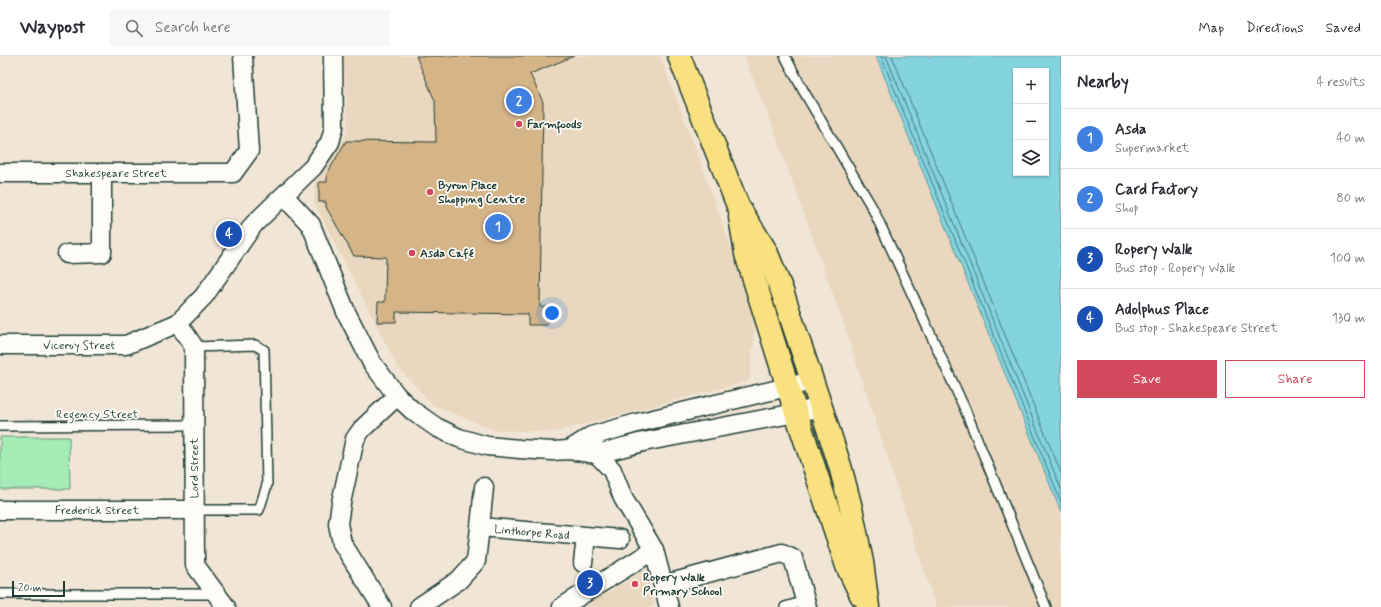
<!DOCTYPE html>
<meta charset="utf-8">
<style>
body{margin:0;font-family:Mynerve,sans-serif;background:#f7f7f7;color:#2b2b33}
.controls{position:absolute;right:12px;top:12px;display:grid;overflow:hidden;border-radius:0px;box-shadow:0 1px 3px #0004}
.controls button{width:36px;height:36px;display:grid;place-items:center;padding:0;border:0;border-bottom:1px solid #e1e1e2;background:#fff;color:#2b2b33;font:20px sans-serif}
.scale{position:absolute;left:12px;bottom:10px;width:53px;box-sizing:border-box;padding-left:4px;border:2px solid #1f3d34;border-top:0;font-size:11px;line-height:14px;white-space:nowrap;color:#1f3d34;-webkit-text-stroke:3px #fdfcf7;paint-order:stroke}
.you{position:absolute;left:552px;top:257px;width:14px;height:14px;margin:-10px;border:3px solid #fff;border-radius:50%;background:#1a73e8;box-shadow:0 0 0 6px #1a73e833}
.badge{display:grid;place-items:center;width:26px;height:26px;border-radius:50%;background:#d1495b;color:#fff;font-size:13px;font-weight:700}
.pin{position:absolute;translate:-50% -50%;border:2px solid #fff;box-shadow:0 1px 4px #0006}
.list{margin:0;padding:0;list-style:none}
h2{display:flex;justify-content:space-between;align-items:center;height:52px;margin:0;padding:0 16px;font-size:17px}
h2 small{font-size:13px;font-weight:400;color:#7c7c81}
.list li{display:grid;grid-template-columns:26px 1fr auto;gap:12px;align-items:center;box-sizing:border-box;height:60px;padding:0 16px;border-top:1px solid #e1e1e2}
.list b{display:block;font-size:15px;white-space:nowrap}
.list p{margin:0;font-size:13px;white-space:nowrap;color:#7c7c81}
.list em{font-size:13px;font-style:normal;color:#7c7c81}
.actions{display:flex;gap:8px;padding:12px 16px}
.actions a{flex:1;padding:9px 0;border:1px solid #d1495b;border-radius:0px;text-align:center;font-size:14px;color:#d1495b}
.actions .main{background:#d1495b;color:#fff}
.icon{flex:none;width:22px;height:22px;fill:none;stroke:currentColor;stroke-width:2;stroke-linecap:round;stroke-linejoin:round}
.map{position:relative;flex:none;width:1061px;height:551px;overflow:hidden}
header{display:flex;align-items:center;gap:24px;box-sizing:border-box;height:56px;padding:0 20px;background:#fff;border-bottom:1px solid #e1e1e2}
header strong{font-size:19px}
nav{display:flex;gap:22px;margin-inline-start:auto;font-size:14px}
.search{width:280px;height:36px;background:#f7f7f7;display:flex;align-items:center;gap:10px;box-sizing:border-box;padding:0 14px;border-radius:0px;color:#7c7c81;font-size:15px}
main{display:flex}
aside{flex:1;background:#fff}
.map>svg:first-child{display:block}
.built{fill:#e9d7bf;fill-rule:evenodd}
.green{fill:#a5ebb6;stroke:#629475}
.water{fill:#84d4e0;stroke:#5c989b;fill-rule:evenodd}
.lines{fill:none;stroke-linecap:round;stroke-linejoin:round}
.shore{stroke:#477979;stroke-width:1}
.building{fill:#d5b488;stroke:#1f3d34}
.service-casing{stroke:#1f3d34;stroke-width:12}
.minor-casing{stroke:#1f3d34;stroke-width:21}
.primary-casing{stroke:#1f3d34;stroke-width:25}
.service{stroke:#fdfcf7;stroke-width:9}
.minor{stroke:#fdfcf7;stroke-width:18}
.primary{stroke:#f9e181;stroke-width:22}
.poi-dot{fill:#d1495b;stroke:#fdfcf7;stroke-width:1.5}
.labels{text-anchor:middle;stroke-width:3.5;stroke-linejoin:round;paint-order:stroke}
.poi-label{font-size:12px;font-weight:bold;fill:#1f3d34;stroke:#fdfcf7;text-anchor:start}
.street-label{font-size:12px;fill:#1f3d34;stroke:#fdfcf7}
</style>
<header>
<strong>Waypost</strong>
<div class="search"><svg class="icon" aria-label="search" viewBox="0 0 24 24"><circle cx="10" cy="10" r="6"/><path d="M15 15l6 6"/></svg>Search here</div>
<nav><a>Map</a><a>Directions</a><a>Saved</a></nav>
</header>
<main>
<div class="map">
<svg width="1061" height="551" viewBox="0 0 1061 551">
<rect width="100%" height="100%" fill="#f1e6d6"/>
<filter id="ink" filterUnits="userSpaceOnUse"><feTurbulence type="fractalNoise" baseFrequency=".025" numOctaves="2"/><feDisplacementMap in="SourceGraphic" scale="8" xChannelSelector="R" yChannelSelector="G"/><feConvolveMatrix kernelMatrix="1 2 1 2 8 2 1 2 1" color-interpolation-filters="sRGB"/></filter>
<g filter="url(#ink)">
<g class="built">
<polygon points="344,0 660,0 697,96 756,263 749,325 554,376 494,374 433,349 397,310 314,146 315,126 348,76"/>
<path d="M744,0h317v551h-125l-92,-282 -68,-189zM1016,15h30v102h-30z"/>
<polygon points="646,513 654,551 585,551"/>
</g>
<polygon class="green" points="0,381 69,381 70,433 0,433"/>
<path class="water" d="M876,0h185v456zM1016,15h30v102h-30z"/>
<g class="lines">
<g class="shore">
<polyline points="881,0 1061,446"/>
<polyline points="886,0 1061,433"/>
<polyline points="892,0 1061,417"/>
</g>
</g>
<polygon class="building" points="416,0 574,0 530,18 543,46 540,251 548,251 547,269 528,269 528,258 396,256 396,266 377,266 378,246 385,246 386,201 354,200 326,151 326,146 319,146 319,126 327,126 327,118 346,85 436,86 435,45"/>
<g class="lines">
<defs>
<g id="service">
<polyline points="785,0 803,34 873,153 964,351 1046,551"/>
<polyline points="194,291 255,289 264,294 267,429 259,454 195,454"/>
<polyline points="0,370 194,369"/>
<polyline points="0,538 216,538"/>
<polyline points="785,551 805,545"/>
</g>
<g id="minor">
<polyline points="0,117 233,117 249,95 243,0"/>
<polyline points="284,140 311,169 346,256 372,307 397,340 413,355 436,371 459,382 487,390 520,393 552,395 569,394 597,398 643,386 796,357 821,351"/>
<polyline points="67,198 102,197 102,117"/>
<polyline points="178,267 194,291 195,509 226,551"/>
<polyline points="0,289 126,289 178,267 204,240 254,168 313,111 330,86 334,71 333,0"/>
<polyline points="593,387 597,398 612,414 623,442 654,494 669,551"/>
<polyline points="569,394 591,380 637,367 812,325"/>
<polyline points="0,454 195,454"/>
<polyline points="480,471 484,431"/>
<polyline points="583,507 586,481"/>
<polyline points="663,529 782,497 793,502 807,551"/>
<polyline points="382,551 342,487 338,468 341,447 355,383 362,373 397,340"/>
<polyline points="419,551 459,524 476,505 480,471 620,483"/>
<polyline points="562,551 654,494"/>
</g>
<g id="primary">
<polyline points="679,0 738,150 766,195 782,235 821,351 840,410 851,452 862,506 868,551"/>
<polyline points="740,161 746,198 796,357 847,510 861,539"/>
</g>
</defs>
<use href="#service" class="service-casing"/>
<use href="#minor" class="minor-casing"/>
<use href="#primary" class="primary-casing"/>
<use href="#service" class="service"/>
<use href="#minor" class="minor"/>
<use href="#primary" class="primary"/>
</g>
</g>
<g class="poi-dot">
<circle cx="519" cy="68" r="4"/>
<circle cx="430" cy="136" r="4"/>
<circle cx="412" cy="197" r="4"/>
<circle cx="635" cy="528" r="4"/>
</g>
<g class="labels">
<g class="poi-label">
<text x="527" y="72">Farmfoods</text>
<text x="438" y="133">Byron Place<tspan x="438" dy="14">Shopping Centre</tspan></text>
<text x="420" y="201">Asda Café</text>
<text x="643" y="525">Ropery Walk<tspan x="643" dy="14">Primary School</tspan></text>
</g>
<g class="street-label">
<text x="116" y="121">Shakespeare Street</text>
<text x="79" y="293">Viceroy Street</text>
<text x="97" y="362">Regency Street</text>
<text transform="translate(194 412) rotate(-90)" y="4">Lord Street</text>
<text x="97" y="458">Frederick Street</text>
<text transform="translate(532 476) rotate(5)" y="4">Linthorpe Road</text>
</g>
</g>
</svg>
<div class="controls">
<button>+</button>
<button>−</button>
<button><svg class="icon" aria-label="layers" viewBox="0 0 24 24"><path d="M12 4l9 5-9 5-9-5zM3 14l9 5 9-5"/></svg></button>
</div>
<div class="scale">20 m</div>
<div class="you"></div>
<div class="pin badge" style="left:498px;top:171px;background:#3f7fe0">1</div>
<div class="pin badge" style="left:519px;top:45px;background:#3f7fe0">2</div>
<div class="pin badge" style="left:590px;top:527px;background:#1a4fb4">3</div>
<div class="pin badge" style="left:229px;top:178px;background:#1a4fb4">4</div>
</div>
<aside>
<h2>Nearby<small>4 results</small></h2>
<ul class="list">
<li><span class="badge" style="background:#3f7fe0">1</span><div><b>Asda</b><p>Supermarket</p></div><em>40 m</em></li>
<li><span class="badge" style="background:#3f7fe0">2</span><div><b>Card Factory</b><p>Shop</p></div><em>80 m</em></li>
<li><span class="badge" style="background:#1a4fb4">3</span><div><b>Ropery Walk</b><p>Bus stop · Ropery Walk</p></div><em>100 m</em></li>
<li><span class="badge" style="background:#1a4fb4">4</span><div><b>Adolphus Place</b><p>Bus stop · Shakespeare Street</p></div><em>130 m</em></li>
</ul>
<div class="actions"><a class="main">Save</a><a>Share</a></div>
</aside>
</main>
